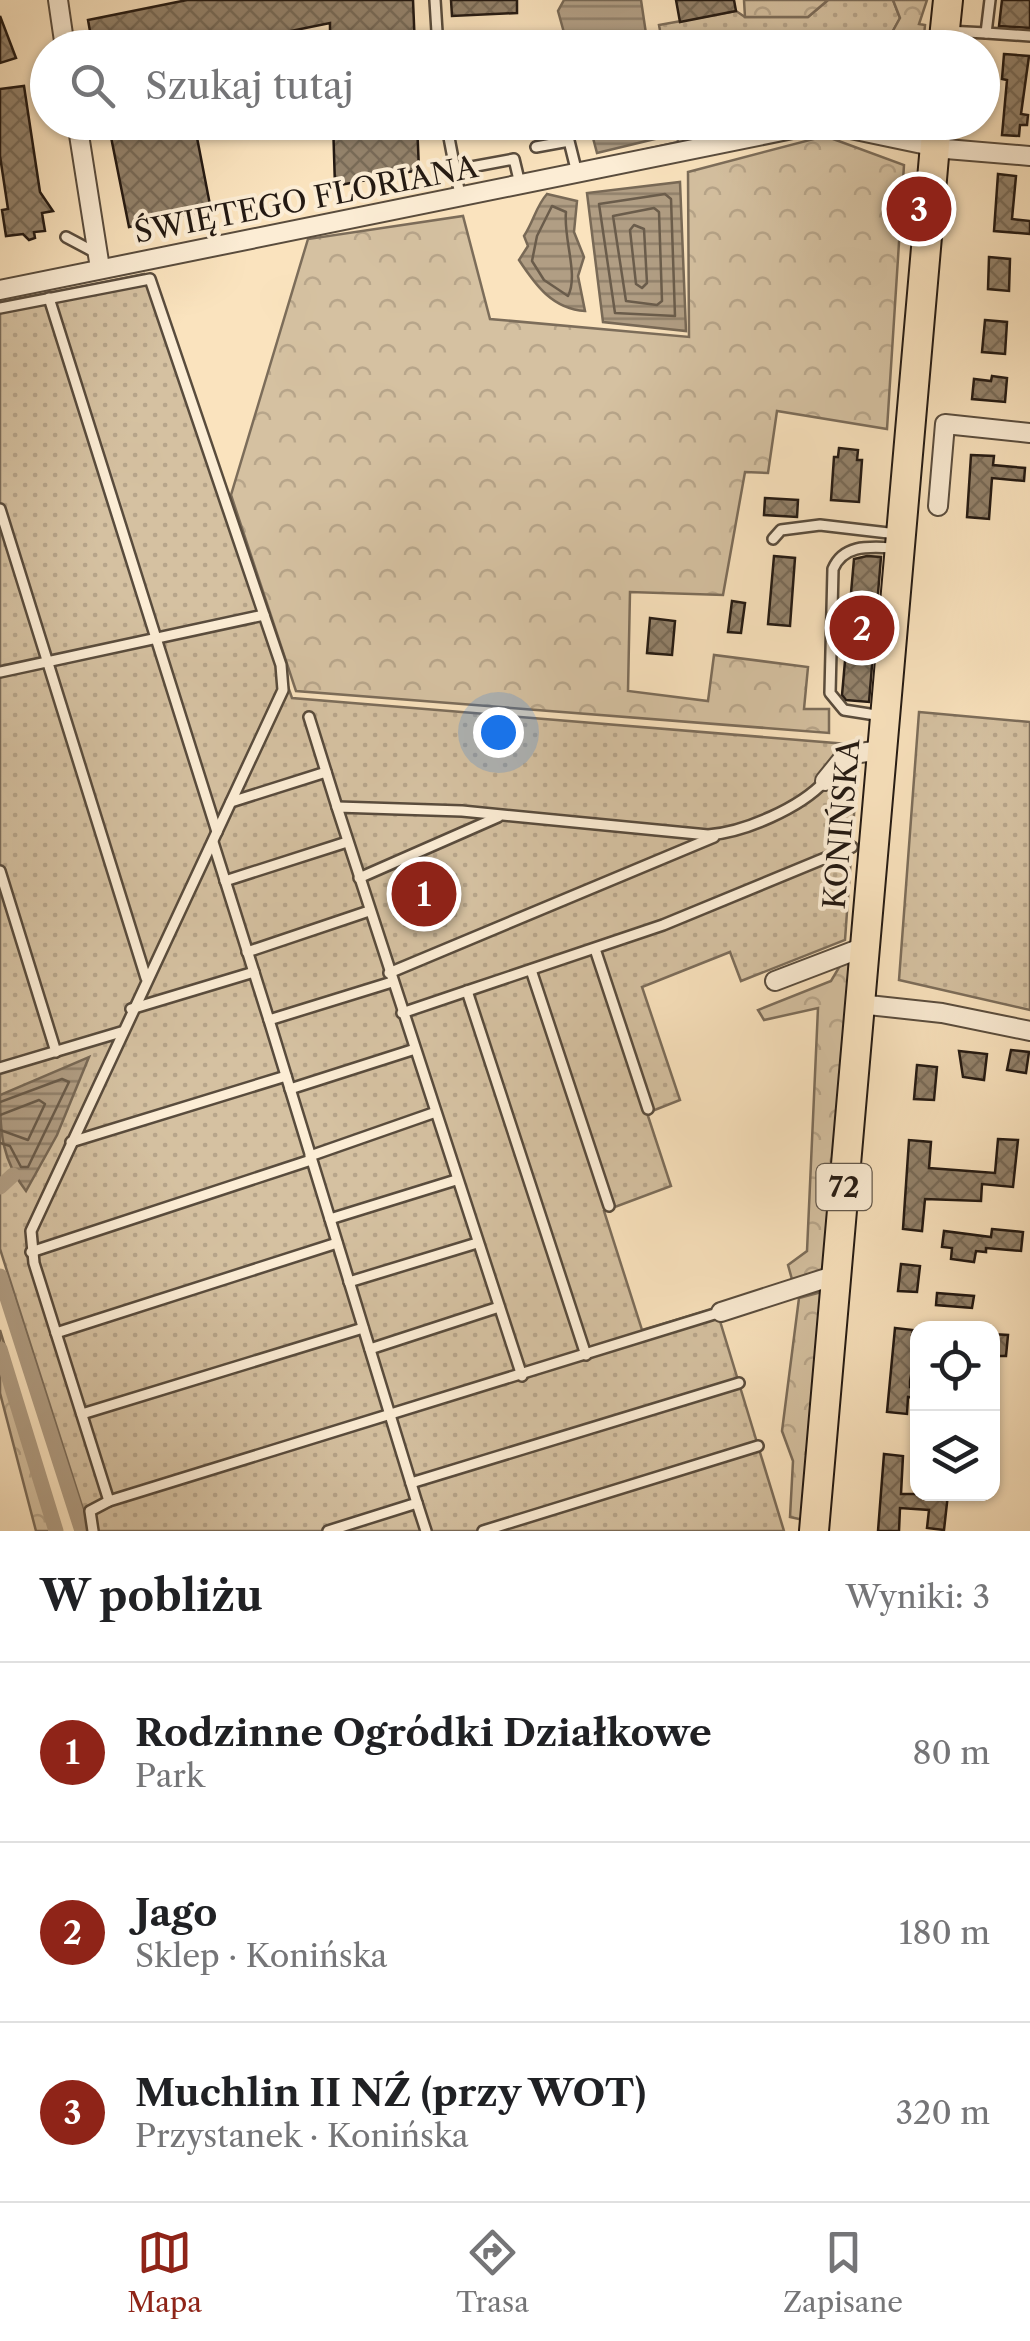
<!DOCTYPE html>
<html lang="pl">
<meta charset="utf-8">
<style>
body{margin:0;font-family:"Libre Caslon Text",serif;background:#f2f2f2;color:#202124}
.controls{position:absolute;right:30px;bottom:30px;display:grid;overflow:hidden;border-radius:20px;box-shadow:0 2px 8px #0004}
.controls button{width:90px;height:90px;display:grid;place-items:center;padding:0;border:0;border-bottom:2px solid #e0e0e0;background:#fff;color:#202124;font:50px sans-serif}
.you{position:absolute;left:498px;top:732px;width:35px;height:35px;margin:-25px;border:8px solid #fff;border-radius:50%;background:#1a73e8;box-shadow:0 0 0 15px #1a73e833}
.badge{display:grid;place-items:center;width:65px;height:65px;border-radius:50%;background:#8f2418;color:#fff;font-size:32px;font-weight:700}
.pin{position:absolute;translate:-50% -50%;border:5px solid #fff;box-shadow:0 2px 10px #0006}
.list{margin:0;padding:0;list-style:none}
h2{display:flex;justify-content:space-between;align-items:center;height:130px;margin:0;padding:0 40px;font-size:42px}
h2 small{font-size:32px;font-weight:400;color:#757577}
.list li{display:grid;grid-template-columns:65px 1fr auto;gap:30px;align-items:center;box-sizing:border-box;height:180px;padding:0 40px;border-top:2px solid #e0e0e0}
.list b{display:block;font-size:38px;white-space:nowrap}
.list p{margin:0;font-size:32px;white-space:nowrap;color:#757577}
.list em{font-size:32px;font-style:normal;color:#757577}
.icon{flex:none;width:55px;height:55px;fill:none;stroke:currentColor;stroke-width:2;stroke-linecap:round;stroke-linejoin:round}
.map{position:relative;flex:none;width:1030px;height:1531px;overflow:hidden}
.search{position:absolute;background:#fff;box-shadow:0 2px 8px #0004;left:30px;right:30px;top:30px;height:110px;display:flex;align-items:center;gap:25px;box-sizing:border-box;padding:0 35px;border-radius:55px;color:#757577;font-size:38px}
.sheet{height:670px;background:#fff}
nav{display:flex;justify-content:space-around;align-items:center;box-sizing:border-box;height:140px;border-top:2px solid #e0e0e0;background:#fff;font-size:28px;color:#757577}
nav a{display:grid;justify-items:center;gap:5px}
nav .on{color:#8f2418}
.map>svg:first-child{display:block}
.grass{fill:url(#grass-dots);stroke:#7c6d5a;stroke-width:2.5}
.forest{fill:url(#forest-crowns);stroke:#7c6d5a;stroke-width:2.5}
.water{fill:url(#water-rules);stroke:#786956;stroke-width:2.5}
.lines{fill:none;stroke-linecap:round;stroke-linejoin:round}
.shore{stroke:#6a5c4b;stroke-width:2.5}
.canal{stroke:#b19e84;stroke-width:15}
.building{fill:url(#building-cross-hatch);stroke:#231912;stroke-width:2.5}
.service-casing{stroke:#594c3d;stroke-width:14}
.minor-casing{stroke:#594c3d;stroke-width:22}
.primary-casing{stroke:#231912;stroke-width:32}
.service{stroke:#fcedd5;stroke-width:9}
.minor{stroke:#fcedd5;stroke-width:18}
.primary{stroke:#fae3be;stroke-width:28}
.labels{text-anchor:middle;stroke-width:8;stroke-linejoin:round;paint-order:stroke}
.shield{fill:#fcedd5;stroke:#64594c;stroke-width:2.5}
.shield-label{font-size:28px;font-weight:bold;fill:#231912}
.street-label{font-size:30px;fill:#231912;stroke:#fcedd5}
</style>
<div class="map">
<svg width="1030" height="1531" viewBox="0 0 1030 1531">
<defs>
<pattern id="grass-dots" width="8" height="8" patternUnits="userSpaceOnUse" patternTransform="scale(2.5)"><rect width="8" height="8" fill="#d5c1a1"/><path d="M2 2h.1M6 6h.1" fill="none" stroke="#b7a58a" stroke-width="1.8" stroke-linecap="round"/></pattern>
<pattern id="forest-crowns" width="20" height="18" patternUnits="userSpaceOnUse" patternTransform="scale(2.5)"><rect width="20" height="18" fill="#d5c1a1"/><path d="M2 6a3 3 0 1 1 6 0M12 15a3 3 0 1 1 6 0" fill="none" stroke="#b7a58a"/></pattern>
<pattern id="water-rules" width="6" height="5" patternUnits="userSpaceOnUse" patternTransform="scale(2.5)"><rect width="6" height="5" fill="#b19e84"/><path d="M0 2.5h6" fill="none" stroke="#90806b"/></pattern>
<pattern id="building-cross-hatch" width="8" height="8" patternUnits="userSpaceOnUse" patternTransform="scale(2.5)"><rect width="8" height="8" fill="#93826b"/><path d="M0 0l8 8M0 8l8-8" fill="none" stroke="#786a57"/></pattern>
</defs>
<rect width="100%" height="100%" fill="#fae3be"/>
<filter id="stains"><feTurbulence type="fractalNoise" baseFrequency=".002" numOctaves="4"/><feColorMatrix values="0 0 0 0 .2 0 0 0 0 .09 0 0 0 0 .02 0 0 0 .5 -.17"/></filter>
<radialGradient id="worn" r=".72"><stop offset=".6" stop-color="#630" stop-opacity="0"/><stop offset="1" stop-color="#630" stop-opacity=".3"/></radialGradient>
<g class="grass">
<polygon points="828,0 893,0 900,18 884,48 663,47 659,25 736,11 745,17 808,17"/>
<polygon points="676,123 791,123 585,163 678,142"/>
<polygon points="144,274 292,698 859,745 845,940 741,981 730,952 642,987 680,1100 647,1113 671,1186 604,1211 642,1330 716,1308 784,1531 90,1531 0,1249 0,304"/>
<polygon points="919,712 1030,722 1030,1010 899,980"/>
</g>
<g class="forest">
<polygon points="744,0 828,0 808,17 745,17"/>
<polygon points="893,0 927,0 919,24 925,25 923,47 884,47 900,18"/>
<polygon points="825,136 904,165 887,429 777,411 768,473 745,472 723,595 630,592 628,691 708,701 714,655 808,667 804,709 829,709 829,733 296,691 231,495 308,239 463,216 490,319 689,337 688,172"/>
<polygon points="857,961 823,1272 793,1283 788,1265 807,1251 818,1008 764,1020 758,1010 831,981 841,964"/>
<polygon points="829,1290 808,1521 790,1517 793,1461 782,1431 799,1298"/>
<polygon points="0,1330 61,1531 36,1531 0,1393"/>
</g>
<g class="water">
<polygon points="564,0 641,0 648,47 568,47 558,11"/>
<polygon points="589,123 660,123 663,137 597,153"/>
<polygon points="680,182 686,331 603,322 587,193"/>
<path d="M547,194l30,7 -3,31 10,25 -6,19 7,35c-32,-2 -49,-25 -66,-51l9,-14 -4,-10c10,-15 12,-30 23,-42z"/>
<path d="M89,1057l-32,78 -31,56c-24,-31 -26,-58 -26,-96z"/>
</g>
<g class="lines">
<g class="shore">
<polygon points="665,194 671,199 675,316 615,313 599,204"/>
<path d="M552,206l14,6c-3,26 13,63 2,84l-24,-16 -12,-19 5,-25z"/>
<polygon points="654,208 659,212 662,301 657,305 626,301 613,216"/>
<polygon points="634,225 644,229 647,283 642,288 636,284 630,230"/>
<polyline points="0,1102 62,1079 69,1082 28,1167 21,1167 10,1146 0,1143"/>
<polyline points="0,1115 39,1100 45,1104 28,1140 0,1130"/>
</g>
<g class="canal">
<polyline points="0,1187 13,1175"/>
<polyline points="0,1276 82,1531"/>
<polyline points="0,1349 56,1531"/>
</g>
</g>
<g class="building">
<polygon points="187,0 413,0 415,48 330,48 330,23 208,48 93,48 88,20"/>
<polygon points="451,0 517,0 517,13 452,16"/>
<polygon points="676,0 734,0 736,11 680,22"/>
<polygon points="1002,0 1030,0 1030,28 999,26"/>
<polygon points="0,16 16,58 0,63"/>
<polygon points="536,34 539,48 495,48 495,42"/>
<polygon points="1004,54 1029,56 1021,114 1028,115 1027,125 1020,125 1019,136 1002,135 1007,80 1002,79"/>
<polygon points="24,86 40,192 53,211 42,213 45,231 34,232 35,238 29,240 23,234 6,236 2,210 8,209 0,156 0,89"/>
<polygon points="108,122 194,122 211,210 129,227"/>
<polygon points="333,122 417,122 419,170 335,186"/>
<polygon points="454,122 491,122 492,127 457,135"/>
<polygon points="998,174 1016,176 1012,219 1030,221 1030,234 994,231"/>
<polygon points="989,257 1010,259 1009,291 988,289"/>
<polygon points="985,320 1007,322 1005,354 982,352"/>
<polygon points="992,376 1007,378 1005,402 972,399 974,379 991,381"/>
<polygon points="839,448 858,450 857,460 862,460 859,502 831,500 834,457 838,457"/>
<polygon points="971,455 994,456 993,465 1025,468 1024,481 992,478 989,519 967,517"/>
<polygon points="765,498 798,500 797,517 764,515"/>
<polygon points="774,556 795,558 790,626 768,624"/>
<polygon points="867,556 881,557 869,702 846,700 842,695 854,559"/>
<polygon points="732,601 745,603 741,633 728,632"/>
<polygon points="650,618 675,621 672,655 647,653"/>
<polygon points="1011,1050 1029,1052 1026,1073 1007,1070"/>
<polygon points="959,1051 987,1054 984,1080 963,1077"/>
<polygon points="917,1065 937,1067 934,1100 914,1099"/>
<polygon points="998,1139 1018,1140 1013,1187 982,1184 981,1201 925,1199 922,1231 903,1229 909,1140 931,1142 929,1168 995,1173"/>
<polygon points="992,1229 1023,1232 1021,1251 986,1248 986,1252 976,1251 974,1262 951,1259 952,1248 942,1247 944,1231 991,1237"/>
<polygon points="901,1264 920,1266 917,1292 898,1291"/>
<polygon points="937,1293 974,1296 972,1308 936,1305"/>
<polygon points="895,1328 913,1330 912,1335 918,1336 910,1381 910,1387 917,1387 916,1398 908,1397 907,1414 887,1412"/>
<polygon points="992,1334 1008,1335 1006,1356 992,1356"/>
<polygon points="884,1454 903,1456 901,1494 948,1494 944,1530 927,1528 929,1510 900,1508 899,1531 878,1531"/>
</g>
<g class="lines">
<defs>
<g id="service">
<polyline points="435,0 438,48"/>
<polyline points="947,31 986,33 990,0"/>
<polyline points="986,33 1030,36"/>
<polyline points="446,122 460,195"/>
<polyline points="536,147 569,141 577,173"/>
<polyline points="455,170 514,159 520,184"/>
<polyline points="66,237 98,254"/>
<polyline points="49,298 217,832"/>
<polyline points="0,308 150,279 281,665 283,690 31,1231 34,1263 109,1501"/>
<polyline points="0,509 146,978"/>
<polyline points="773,539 781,530 820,525 897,534"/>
<polyline points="0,672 264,615"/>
<path d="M882,716l-38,-6 -14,-17 3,-124c11,-26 38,-22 63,-21"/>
<polyline points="309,717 337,807"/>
<polyline points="231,802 326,772"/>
<polyline points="213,842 269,1020"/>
<polyline points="0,871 56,1052"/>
<polyline points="359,878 498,817"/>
<polyline points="225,881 347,842"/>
<polyline points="595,949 648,1109"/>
<polyline points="247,952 369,911"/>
<polyline points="531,970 609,1206"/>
<polyline points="389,973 714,837"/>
<polyline points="467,991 663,925 852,847"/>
<polyline points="131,1009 254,972"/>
<polyline points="402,1013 467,991 586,1355"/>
<polyline points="0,1068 121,1032"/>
<polyline points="290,1089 412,1050"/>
<polyline points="71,1142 286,1076"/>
<polyline points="310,1156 433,1113"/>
<polyline points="330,1219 456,1180"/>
<polyline points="31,1252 311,1160"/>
<polyline points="349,1282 477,1243"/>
<polyline points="56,1333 337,1243"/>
<polyline points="370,1349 499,1307"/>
<path d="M522,1376l-185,-569 125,4 246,24c37,-3 92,-27 117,-54"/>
<polyline points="82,1414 363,1328"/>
<polyline points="411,1483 739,1383"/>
<polyline points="417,1503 426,1531"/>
<polyline points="93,1531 90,1511 109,1501 721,1312"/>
<polyline points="328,1531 417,1503 269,1020 392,982"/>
<polyline points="483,1531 758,1446"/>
</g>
<g id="minor">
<polyline points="58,0 65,48"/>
<polyline points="77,122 100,268"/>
<polyline points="0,290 822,123 946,149 1030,156"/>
<polyline points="938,506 945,424 1030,433"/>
<polyline points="825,781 846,755 881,750"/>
<polyline points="775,981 864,947"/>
<polyline points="859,1004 942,1013 1030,1031"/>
<polyline points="721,1312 836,1275"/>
</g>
<g id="primary">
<polyline points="943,48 948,0"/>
<polyline points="814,1531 937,122"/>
</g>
</defs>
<use href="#service" class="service-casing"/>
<use href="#minor" class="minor-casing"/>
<use href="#primary" class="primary-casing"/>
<use href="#service" class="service"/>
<use href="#minor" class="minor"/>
<use href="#primary" class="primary"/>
</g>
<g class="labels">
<rect class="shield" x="816.5" y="1164" width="55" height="46" rx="8"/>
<g class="shield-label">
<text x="844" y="1197">72</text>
</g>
<g class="street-label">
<text transform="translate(306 200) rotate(-11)" y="10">ŚWIĘTEGO FLORIANA</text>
<text transform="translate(842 824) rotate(-85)" y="10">KONIŃSKA</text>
</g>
</g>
<rect width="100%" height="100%" filter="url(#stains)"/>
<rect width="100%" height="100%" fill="url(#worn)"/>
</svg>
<div class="controls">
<button><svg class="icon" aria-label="locate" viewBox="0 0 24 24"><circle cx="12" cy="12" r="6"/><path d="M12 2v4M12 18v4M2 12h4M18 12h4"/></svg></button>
<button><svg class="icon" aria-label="layers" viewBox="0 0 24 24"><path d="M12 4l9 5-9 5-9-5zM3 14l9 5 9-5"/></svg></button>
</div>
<div class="you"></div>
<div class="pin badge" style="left:424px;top:894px">1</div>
<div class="pin badge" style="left:862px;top:628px">2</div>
<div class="pin badge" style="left:919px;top:209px">3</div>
<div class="search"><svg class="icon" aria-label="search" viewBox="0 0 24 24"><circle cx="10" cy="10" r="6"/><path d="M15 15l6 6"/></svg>Szukaj tutaj</div>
</div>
<section class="sheet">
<h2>W pobliżu<small>Wyniki: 3</small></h2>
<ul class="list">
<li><span class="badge">1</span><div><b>Rodzinne Ogródki Działkowe</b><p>Park</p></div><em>80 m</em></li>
<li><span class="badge">2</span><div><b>Jago</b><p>Sklep · Konińska</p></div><em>180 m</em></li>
<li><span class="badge">3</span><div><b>Muchlin II NŹ (przy WOT)</b><p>Przystanek · Konińska</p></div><em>320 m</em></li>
</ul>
</section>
<nav>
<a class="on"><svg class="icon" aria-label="map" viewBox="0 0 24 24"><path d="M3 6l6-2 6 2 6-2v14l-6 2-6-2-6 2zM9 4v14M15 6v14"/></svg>Mapa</a>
<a><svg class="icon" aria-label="directions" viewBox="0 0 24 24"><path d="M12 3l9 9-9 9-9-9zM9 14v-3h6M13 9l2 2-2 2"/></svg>Trasa</a>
<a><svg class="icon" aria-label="saved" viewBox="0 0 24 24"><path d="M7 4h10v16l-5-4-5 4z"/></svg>Zapisane</a>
</nav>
